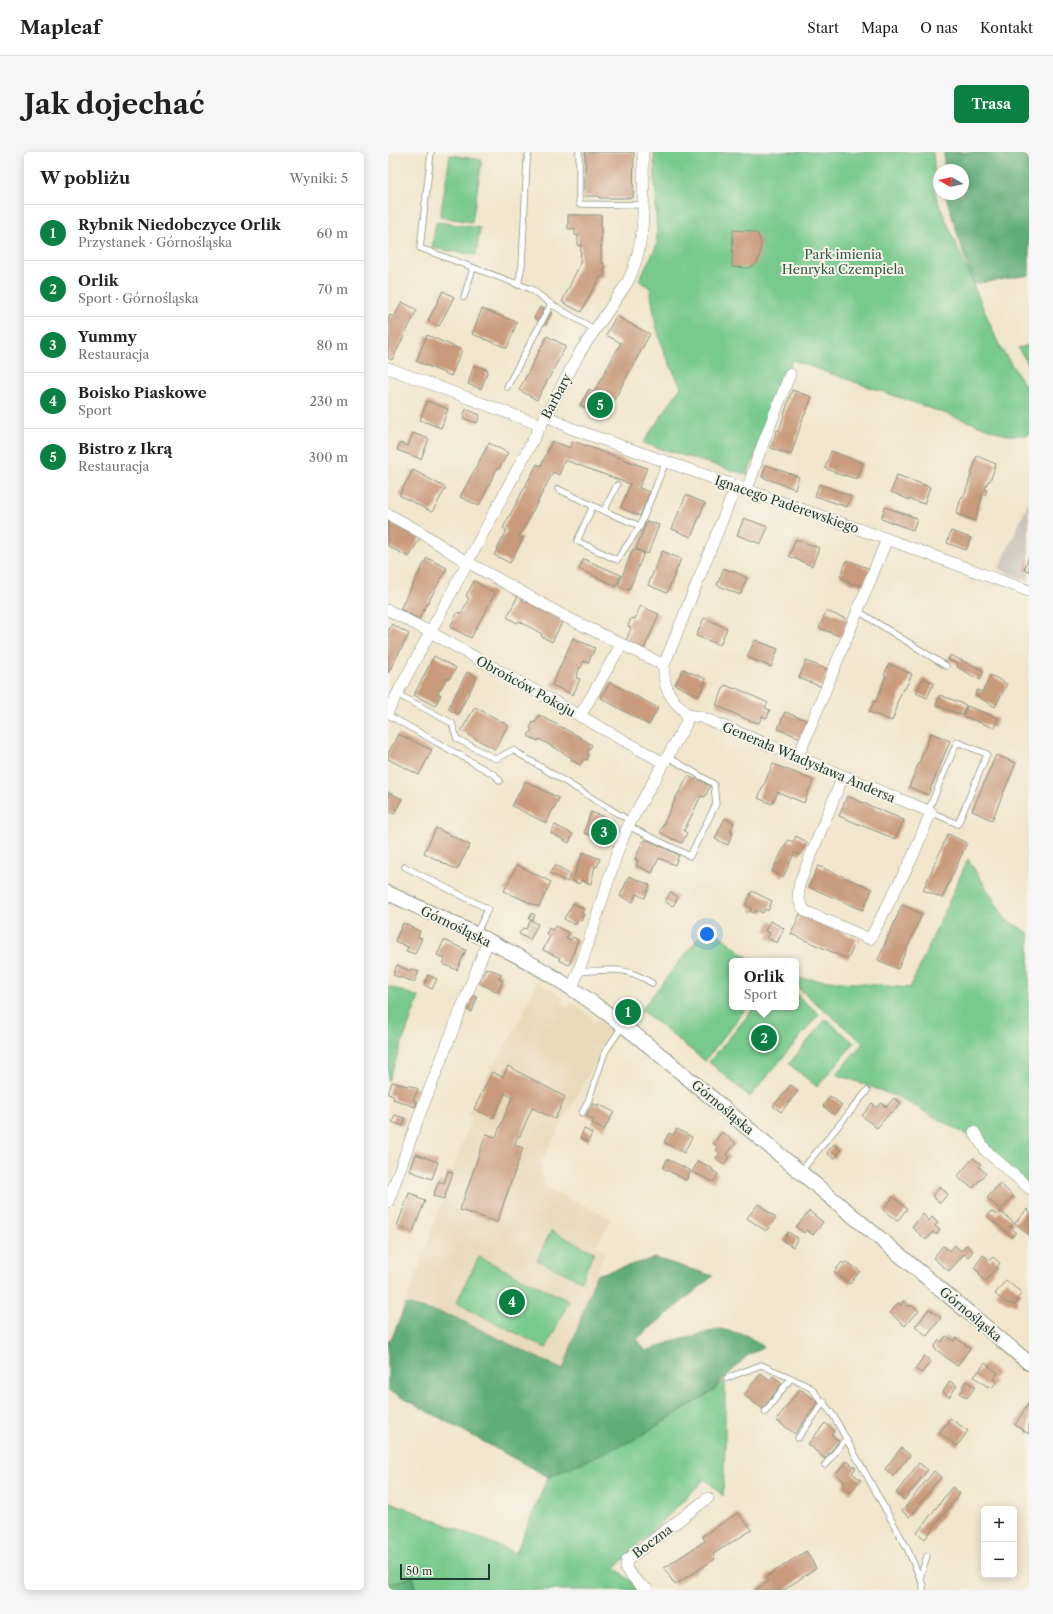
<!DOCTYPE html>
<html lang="pl">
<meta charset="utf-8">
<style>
body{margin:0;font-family:"Libre Caslon Text",serif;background:#f6f6f6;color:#202124}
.controls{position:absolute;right:12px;bottom:12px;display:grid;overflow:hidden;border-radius:6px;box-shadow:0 2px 10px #0003}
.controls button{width:36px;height:36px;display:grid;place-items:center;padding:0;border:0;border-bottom:1px solid #e0e0e0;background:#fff;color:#202124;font:20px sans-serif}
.compass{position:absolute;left:545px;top:12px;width:36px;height:36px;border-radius:50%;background:#fff;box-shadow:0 2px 10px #0003;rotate:279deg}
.scale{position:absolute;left:12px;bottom:10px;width:90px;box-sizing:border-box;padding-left:4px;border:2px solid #1f3d34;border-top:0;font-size:11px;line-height:14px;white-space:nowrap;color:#1f3d34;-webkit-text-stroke:3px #f7f3e8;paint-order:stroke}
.you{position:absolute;left:319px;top:782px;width:14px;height:14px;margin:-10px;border:3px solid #fff;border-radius:50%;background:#1a73e8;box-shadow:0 0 0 6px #1a73e833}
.badge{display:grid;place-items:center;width:26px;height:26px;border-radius:50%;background:#0b8043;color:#fff;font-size:13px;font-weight:700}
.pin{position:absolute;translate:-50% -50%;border:2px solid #fff;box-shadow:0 1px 4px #0006}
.popup{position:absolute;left:341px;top:806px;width:70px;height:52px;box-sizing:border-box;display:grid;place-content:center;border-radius:6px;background:#fff;filter:drop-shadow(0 1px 3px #0005);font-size:13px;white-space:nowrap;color:#757577}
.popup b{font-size:15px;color:#202124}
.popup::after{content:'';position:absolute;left:50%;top:100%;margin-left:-8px;border:8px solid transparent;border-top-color:#fff}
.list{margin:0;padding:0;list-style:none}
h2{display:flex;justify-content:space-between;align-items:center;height:52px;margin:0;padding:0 16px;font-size:17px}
h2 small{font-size:13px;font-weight:400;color:#757577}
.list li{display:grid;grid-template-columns:26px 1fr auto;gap:12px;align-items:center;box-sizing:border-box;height:56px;padding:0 16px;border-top:1px solid #e0e0e0}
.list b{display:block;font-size:15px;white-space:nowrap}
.list p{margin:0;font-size:13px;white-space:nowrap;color:#757577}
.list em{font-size:13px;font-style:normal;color:#757577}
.map{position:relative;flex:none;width:641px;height:1438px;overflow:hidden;border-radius:6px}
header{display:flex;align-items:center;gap:24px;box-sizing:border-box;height:56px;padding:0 20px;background:#fff;border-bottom:1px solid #e0e0e0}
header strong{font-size:19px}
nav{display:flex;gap:22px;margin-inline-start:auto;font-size:14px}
.intro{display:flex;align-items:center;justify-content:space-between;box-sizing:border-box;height:96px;padding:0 24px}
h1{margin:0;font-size:28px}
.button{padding:10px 18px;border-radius:6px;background:#0b8043;color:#fff;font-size:14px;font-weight:700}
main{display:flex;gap:24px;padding:0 24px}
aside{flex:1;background:#fff;border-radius:6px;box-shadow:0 2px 10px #0003}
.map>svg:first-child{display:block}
.built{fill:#e8d9ba}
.industrial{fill:#c9c3b8}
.green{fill:#77c98c;stroke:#4b8360}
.forest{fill:#61ad78;stroke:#407556}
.building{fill:#c99a7b}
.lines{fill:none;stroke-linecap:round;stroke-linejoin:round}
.service-casing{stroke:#889280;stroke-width:7}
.minor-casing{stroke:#889280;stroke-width:12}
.tertiary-casing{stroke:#889280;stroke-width:16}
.service{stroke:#fff;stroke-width:5.5}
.minor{stroke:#fff;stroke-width:11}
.tertiary{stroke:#fff;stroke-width:14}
.labels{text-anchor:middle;stroke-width:4;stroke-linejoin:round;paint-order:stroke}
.park-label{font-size:13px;fill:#315946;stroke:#f7f3e8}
.street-label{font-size:13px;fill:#1f3d34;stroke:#f7f3e8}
</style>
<header>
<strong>Mapleaf</strong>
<nav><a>Start</a><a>Mapa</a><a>O nas</a><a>Kontakt</a></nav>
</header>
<div class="intro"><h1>Jak dojechać</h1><a class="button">Trasa</a></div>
<main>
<aside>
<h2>W pobliżu<small>Wyniki: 5</small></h2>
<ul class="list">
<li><span class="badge">1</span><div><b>Rybnik Niedobczyce Orlik</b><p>Przystanek · Górnośląska</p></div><em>60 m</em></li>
<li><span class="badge">2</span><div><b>Orlik</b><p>Sport · Górnośląska</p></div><em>70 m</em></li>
<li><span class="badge">3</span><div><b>Yummy</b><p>Restauracja</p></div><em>80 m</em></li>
<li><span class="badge">4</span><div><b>Boisko Piaskowe</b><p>Sport</p></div><em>230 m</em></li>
<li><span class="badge">5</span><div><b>Bistro z Ikrą</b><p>Restauracja</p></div><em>300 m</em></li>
</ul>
</aside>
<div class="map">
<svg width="641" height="1438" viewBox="0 0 641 1438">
<rect width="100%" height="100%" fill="#f7f3e8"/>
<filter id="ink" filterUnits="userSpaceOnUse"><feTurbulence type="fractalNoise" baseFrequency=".025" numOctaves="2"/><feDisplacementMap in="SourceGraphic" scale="8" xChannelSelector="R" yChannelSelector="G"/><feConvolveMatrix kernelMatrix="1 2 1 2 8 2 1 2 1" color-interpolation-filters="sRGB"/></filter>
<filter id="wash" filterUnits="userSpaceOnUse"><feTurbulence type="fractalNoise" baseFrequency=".012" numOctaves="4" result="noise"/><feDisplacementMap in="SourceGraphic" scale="16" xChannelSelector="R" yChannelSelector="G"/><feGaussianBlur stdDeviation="0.9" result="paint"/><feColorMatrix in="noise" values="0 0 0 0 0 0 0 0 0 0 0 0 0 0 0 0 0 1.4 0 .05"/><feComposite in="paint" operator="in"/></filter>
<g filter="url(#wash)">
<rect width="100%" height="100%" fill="#f1e6cc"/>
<polygon class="built" points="149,830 176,846 173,851 180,856 183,851 205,866 204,868 206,870 208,868 224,879 153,1010 156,1035 223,1066 209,1094 217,1098 175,1218 64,1164 18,1152 71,1000 84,966 80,964 104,913 107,913 134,864"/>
<polygon class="industrial" points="641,349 641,430 611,417"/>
<g class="green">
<polygon points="266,0 545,0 548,45 611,193 641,240 641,283 619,283 404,208 359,323 255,291 293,235 276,200 268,174 262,136 251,128 269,93"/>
<polygon points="62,3 94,8 84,70 52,65"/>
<polygon points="48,70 92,76 88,103 44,96"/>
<polygon points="641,193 641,213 630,196"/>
<polygon points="580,707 618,768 641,781 641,1033 579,983 510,945 448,922 475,891 408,834 408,826 522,836"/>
<polygon points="320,774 364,809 344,809 344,855 359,855 317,909 253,858"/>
<polygon points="0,834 31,845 0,929"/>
<polygon points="408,842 431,862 362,945 321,910 367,855 408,855"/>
<polygon points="438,867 466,891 429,935 401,912"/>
<polygon points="163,1079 206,1100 193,1129 149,1108"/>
<polygon points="91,1105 181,1149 158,1196 68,1151"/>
<polygon points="337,1229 337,1293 335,1344 317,1327 227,1416 254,1438 28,1438 25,1425 0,1432 0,1349 128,1401 160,1325 247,1287 319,1243"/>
</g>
<g class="forest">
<polygon points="556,0 641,0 641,123 585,132 557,42 575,42 575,18 556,18"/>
<polygon points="267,1106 325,1124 249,1187 258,1199 283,1190 332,1177 358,1183 376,1195 359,1204 323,1240 247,1287 160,1325 8,1242 0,1239 0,1188 3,1188 18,1152 64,1164 175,1218 208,1123"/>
<polygon points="25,1425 28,1438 0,1438 0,1432"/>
</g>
<g id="blocks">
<g class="building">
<polygon points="197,0 246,0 245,46 211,46 211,44 197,44"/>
<polygon points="180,63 213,63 213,111 216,111 216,125 212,125 193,160 174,150 192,112 193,93 190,94 190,83 187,83 187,77 180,77"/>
<polygon points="345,78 362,79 370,82 373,91 372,102 369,111 361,116 344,115"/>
<polygon points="55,139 66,145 51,174 40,169"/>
<polygon points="14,150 29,158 4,208 0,206 0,168 2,163 6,165"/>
<polygon points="152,155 164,161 158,173 146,166"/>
<polygon points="94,157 129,170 119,196 84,182"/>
<polygon points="228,164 262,182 218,263 205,256 203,259 192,253 201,237 206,240 233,191 218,183"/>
<polygon points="39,183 74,198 63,224 28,209"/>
<polygon points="159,184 178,194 149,248 131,238"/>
<polygon points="86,213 100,218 93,237 80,232"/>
<polygon points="404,238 424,245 417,263 416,263 403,303 383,296 389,278 391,279"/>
<polygon points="39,249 60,257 53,276 32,268"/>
<polygon points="78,257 92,263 89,271 75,266"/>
<polygon points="25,281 41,287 33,307 9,298 12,291 20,294"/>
<polygon points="164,289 182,296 185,289 259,316 251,336 262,340 252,364 233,356 242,332 177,308 171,323 165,320 148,353 131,385 135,386 122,411 106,403 119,378 115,376 149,312 153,314"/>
<polygon points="101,291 120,301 111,317 109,316 91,354 72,345"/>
<polygon points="443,299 475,311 469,327 456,323 455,324 437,316"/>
<polygon points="589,304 608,312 602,329 600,329 597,337 599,338 597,343 595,342 587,369 568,362 574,344 576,345"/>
<polygon points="378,313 411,325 407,337 374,325"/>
<polygon points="25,318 58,336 44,360 11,343"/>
<polygon points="509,323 542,335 536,352 522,347 522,348 503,340"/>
<polygon points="431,332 463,344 459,355 427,344"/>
<polygon points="298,343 317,351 303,385 284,377"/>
<polygon points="497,355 529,366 525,378 493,367"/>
<polygon points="356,366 380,375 373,392 349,383"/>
<polygon points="0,369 32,386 21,405 0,394"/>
<polygon points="259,369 271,373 260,402 248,397"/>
<polygon points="563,379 583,386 578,398 559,391"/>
<polygon points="408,387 431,396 424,414 401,404"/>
<polygon points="245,397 256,401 241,438 230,434"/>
<polygon points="274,399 293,407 279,441 260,433"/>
<polygon points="641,404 641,419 636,418"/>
<polygon points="39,406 59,416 31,467 12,457"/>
<polygon points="196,407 233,423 228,434 191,417"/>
<polygon points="459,408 482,417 475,435 466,431 466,433 460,431 461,429 452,425"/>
<polygon points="336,416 342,419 343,418 359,426 352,443 329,433"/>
<polygon points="86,429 107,441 83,486 62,475 70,460 73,462 81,446 78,444"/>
<polygon points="130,444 175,469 164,490 153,484 154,482 131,469 129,471 119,465"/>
<polygon points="252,454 271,462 256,497 238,489 243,476 240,474 243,466 247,467"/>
<polygon points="438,459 461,468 454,485 431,476"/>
<polygon points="316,466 339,476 332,493 308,484"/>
<polygon points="4,472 21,482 0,521 0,480"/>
<polygon points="185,486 207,496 200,511 196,509 193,516 192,515 188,526 192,527 185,543 164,533"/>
<polygon points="367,488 390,497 383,515 359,505"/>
<polygon points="562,503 596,519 592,528 569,515 570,512 560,508"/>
<polygon points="46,504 68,516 61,527 59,526 50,541 53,543 47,554 26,543"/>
<polygon points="418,509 441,518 434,535 411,526"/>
<polygon points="501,512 524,522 517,537 515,537 508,553 510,553 504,569 481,560 486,549 488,550 498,524 496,523"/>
<polygon points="295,517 318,527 311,544 287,533"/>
<polygon points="79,520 89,525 70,562 60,557"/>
<polygon points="603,523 619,532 607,555 587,543 589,538 594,540"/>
<polygon points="535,526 546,531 539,546 528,541"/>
<polygon points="222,530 270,556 261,573 213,546"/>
<polygon points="337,533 347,537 348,536 380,551 377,556 382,558 379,566 374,564 371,571 360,568 328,553"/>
<polygon points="552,543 578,553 574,563 548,553"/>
<polygon points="579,554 610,566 606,576 575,564"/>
<polygon points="87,555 120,573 107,597 73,579"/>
<polygon points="397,560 420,569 413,586 390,577"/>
<polygon points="151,563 188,583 204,593 199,601 201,602 199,608 196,607 192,613 183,608 184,606 151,587 150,589 140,584 144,577 142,576 145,570 147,571"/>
<polygon points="543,581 562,589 540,643 521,635"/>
<polygon points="10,582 44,598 31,623 0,607 0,602"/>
<polygon points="608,603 628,611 604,668 584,659"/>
<polygon points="385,612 425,628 416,651 390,640 384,652 370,646"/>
<polygon points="300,624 308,628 309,626 322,634 317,645 313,644 296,679 299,681 294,691 286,687 286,688 272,680 290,641 291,641"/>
<polygon points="137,629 171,646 158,671 124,654"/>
<polygon points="0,640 14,647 6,662 0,659"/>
<polygon points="459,644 516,668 507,687 451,664"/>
<polygon points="203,660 224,668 216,689 196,681"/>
<polygon points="337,666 346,671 342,680 345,681 340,693 327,687"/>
<polygon points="167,673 185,682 181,691 163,681"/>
<polygon points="48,676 82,693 69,718 36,701"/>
<polygon points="560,682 579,691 554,746 535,738"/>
<polygon points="408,684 419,690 412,703 407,700 395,725 384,719 400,688 405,690"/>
<polygon points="260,688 291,703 287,713 271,706 264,721 248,713 250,708 247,707 255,689"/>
<polygon points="195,700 212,707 209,715 207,714 203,732 193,728 191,732 184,729"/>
<polygon points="129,713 163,730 151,755 116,739"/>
<polygon points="167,713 183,722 179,730 162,721"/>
<polygon points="430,714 484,737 475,758 421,735"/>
<polygon points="241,724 262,733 257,746 248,742 245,750 232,744"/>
<polygon points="364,739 384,749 380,759 377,757 375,761 368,758 366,761 362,759 364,756 358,753"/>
<polygon points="282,740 290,745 285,754 277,750"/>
<polygon points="185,751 196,757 193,761 196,762 193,768 190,767 187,773 176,767"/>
<polygon points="514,753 534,762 510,817 490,808"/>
<polygon points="144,761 147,763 144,769 150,772 142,788 131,782 135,776 138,777 143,768 141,767"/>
<polygon points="412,762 469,787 460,807 403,782"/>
<polygon points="382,769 396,776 389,791 379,786 382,781 377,779"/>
<polygon points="15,771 32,779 30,785 34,786 27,802 18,799 20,795 7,789"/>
<polygon points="167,774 181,781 178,786 183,788 185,785 190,788 181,813 171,808 172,806 155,798 162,784 158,782 161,776 165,778"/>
<polygon points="56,788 78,798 69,818 55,812 57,807 49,803"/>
<polygon points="9,813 22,819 23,817 31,820 26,830 5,823"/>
<polygon points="98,816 114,822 111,827 115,829 110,840 91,831"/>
<polygon points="40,823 49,827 44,837 36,833"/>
<polygon points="82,843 89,845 84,860 77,857"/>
<polygon points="120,914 177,945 167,967 144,956 132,984 130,984 126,993 135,996 109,1070 72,1058 98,982 108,985 124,945 117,941 105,966 86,957 104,920 115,925"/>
<polygon points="4,930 19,934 20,933 30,937 25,948 29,950 27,955 5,947 6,944 0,942"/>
<polygon points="403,933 410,939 393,960 385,954"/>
<polygon points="442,944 454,953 446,963 435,954"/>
<polygon points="506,946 513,951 504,961 503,960 489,976 474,964 484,951 489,956 493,951 498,955"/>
<polygon points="205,951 209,954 210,952 226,960 216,978 204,971 206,967 198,964"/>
<polygon points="7,963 17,966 15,974 4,970"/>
<polygon points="196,977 204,981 200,990 192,986"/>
<polygon points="289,977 304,985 296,1001 276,990 281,981 285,983"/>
<polygon points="334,980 348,991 339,1002 342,1005 335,1013 328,1006 332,1001 328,998 330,995 325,991"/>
<polygon points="446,992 453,998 446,1007 439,1001"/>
<polygon points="28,1002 50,1010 44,1027 22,1019"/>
<polygon points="585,1006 593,1012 591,1015 598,1021 585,1036 569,1025"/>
<polygon points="279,1007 303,1019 298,1028 275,1016"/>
<polygon points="310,1009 324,1016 324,1018 330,1022 326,1030 304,1020"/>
<polygon points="60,1019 65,1021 56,1047 45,1044 51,1029 56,1031"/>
<polygon points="612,1031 625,1044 613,1058 599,1046"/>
<polygon points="552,1035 560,1042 552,1051 544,1044"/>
<polygon points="21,1041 30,1044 29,1046 37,1049 25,1080 9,1074"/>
<polygon points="505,1045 519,1057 509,1069 495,1058"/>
<polygon points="370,1052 388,1066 378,1079 359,1066"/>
<polygon points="639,1057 641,1059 641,1083 627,1071"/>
<polygon points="421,1059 435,1070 425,1083 418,1078 416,1081 408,1075"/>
<polygon points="603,1059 609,1063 612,1059 626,1071 622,1075 628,1080 624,1085 599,1064"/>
<polygon points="535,1062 541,1069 544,1065 550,1071 547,1074 552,1078 548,1083 545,1080 538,1088 524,1075"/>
<polygon points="400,1080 410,1086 405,1095 395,1089"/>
<polygon points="567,1093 573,1099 578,1093 585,1099 580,1105 576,1102 561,1119 545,1106 555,1094 562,1099"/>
<polygon points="595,1103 602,1108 605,1105 612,1111 598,1129 591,1123 592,1121 586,1116"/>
<polygon points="458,1109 472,1119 462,1132 446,1120 454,1110 456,1112"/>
<polygon points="618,1128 634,1141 629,1147 629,1151 627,1153 621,1151 620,1152 607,1142"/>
<polygon points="515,1149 522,1155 523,1153 531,1159 528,1163 527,1162 517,1174 502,1161 510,1151 513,1153"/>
<polygon points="541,1157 553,1166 539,1184 527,1174 528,1172 529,1173"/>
<polygon points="558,1184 566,1189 568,1186 582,1196 569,1214 546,1196 551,1188 554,1190"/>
<polygon points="536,1204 543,1209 534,1221 527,1217"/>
<polygon points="597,1211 610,1221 605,1228 608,1230 604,1236 601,1233 600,1235 586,1225"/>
<polygon points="373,1221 382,1228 385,1224 394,1231 375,1257 356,1243"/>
<polygon points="562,1229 569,1234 561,1245 555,1240"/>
<polygon points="578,1229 587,1235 579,1246 572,1242 576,1236 574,1235"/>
<polygon points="412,1237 430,1250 407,1282 388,1268"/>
<polygon points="641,1251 641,1282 627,1273"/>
<polygon points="562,1266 580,1279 569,1294 551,1281"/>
<polygon points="437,1271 446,1279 443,1282 451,1289 437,1307 420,1292"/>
<polygon points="513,1296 522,1303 505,1324 497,1317"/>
<polygon points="459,1309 468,1316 464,1321 473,1328 462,1341 454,1334 457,1330 448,1322"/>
<polygon points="531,1311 540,1318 516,1348 508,1341"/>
<polygon points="546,1319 553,1325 521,1365 514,1359"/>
<polygon points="564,1335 572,1341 537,1387 529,1381"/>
<polygon points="350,1361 364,1378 325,1402 327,1407 287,1433 276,1416 317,1389 314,1384"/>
<polygon points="418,1399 428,1416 396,1438 367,1438 380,1430 378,1425"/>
</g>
</g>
</g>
<g filter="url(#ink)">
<use href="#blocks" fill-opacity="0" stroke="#889280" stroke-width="1"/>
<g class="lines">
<defs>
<g id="service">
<polyline points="43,0 32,96 143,137 163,152 206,177"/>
<polyline points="191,0 191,52 254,53"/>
<polyline points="130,133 134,113 139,9 141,0"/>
<polyline points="76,145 85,116"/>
<polyline points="119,235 163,152"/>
<polyline points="170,337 216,359 229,333"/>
<polyline points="205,354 189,389 229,408 252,374 278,309"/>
<polyline points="216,359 252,374"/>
<polyline points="470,459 558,514"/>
<polyline points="9,542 64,571 69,587 108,607 125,598 242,669"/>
<polyline points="0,563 107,623 112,629"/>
<polyline points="540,659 569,590 599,602 570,672 543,660"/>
<polyline points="240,674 302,704 328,652 326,632 280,605"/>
<polyline points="17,715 100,757 88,782"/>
<path d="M191,820c33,-2 43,-7 73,11"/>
<polyline points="194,961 201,947 217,900 235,873"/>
<polyline points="413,1019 479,939"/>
<polyline points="339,1226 373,1213 403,1226 423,1236 445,1263 519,1396 535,1433 535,1438"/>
<polyline points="377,1260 403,1226"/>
<polyline points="410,1286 436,1250"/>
<polyline points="437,1313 458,1287"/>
<polyline points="532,1426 539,1404"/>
</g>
<g id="minor">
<polyline points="0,216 152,273"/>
<polyline points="158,263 182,276 499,387 641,439"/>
<polyline points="359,338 371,302 402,222"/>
<polyline points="0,362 34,381 67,403 178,465 276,513"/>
<polyline points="0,458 42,480 276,611"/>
<path d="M0,559l192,-359 47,-69c21,-40 16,-87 16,-131"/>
<path d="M299,563l14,2 230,95 -19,46 -42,81 -63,-27c-9,-6 -10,-20 -7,-30l43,-106"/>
<polyline points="192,564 233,493"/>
<polyline points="410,605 499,387"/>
<path d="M184,836l11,-29 35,-109 10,-24 58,-102c4,-13 -8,-16 -14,-26 -7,-10 -9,-20 -8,-33l72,-179"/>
<polyline points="586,980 598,999 641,1036"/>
<polyline points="0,1050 31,964 100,789"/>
<polyline points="260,1438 250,1431 238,1417 239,1408 320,1346"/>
</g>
<path id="tertiary" d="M0,741c57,27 115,52 169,86 34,21 65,45 96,70l376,314"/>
</defs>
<use href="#service" class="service-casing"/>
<use href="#minor" class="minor-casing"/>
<use href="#tertiary" class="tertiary-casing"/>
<use href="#service" class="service"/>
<use href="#minor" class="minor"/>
<use href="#tertiary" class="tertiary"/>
</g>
</g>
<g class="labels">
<g class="park-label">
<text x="455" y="107">Park imienia<tspan x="455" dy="15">Henryka Czempiela</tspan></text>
</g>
<g class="street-label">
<text transform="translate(168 244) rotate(-62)" y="5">Barbary</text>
<text transform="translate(399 352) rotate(19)" y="5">Ignacego Paderewskiego</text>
<text transform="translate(138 534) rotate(29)" y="5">Obrońców Pokoju</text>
<text transform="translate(421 610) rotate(23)" y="5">Generała Władysława Andersa</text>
<text transform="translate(68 774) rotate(26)" y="5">Górnośląska</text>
<text transform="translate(335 955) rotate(40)" y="5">Górnośląska</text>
<text transform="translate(583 1162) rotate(40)" y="5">Górnośląska</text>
<text transform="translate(264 1389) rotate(-37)" y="5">Boczna</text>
</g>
</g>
</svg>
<div class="controls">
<button>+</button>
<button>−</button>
</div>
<svg class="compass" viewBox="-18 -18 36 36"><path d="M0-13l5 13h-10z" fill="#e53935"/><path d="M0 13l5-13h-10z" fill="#757577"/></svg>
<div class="scale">50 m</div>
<div class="you"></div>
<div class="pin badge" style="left:240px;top:860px">1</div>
<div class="pin badge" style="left:376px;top:886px">2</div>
<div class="popup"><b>Orlik</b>Sport</div>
<div class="pin badge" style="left:216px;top:680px">3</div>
<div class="pin badge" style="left:124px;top:1150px">4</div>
<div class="pin badge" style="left:212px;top:253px">5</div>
</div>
</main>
